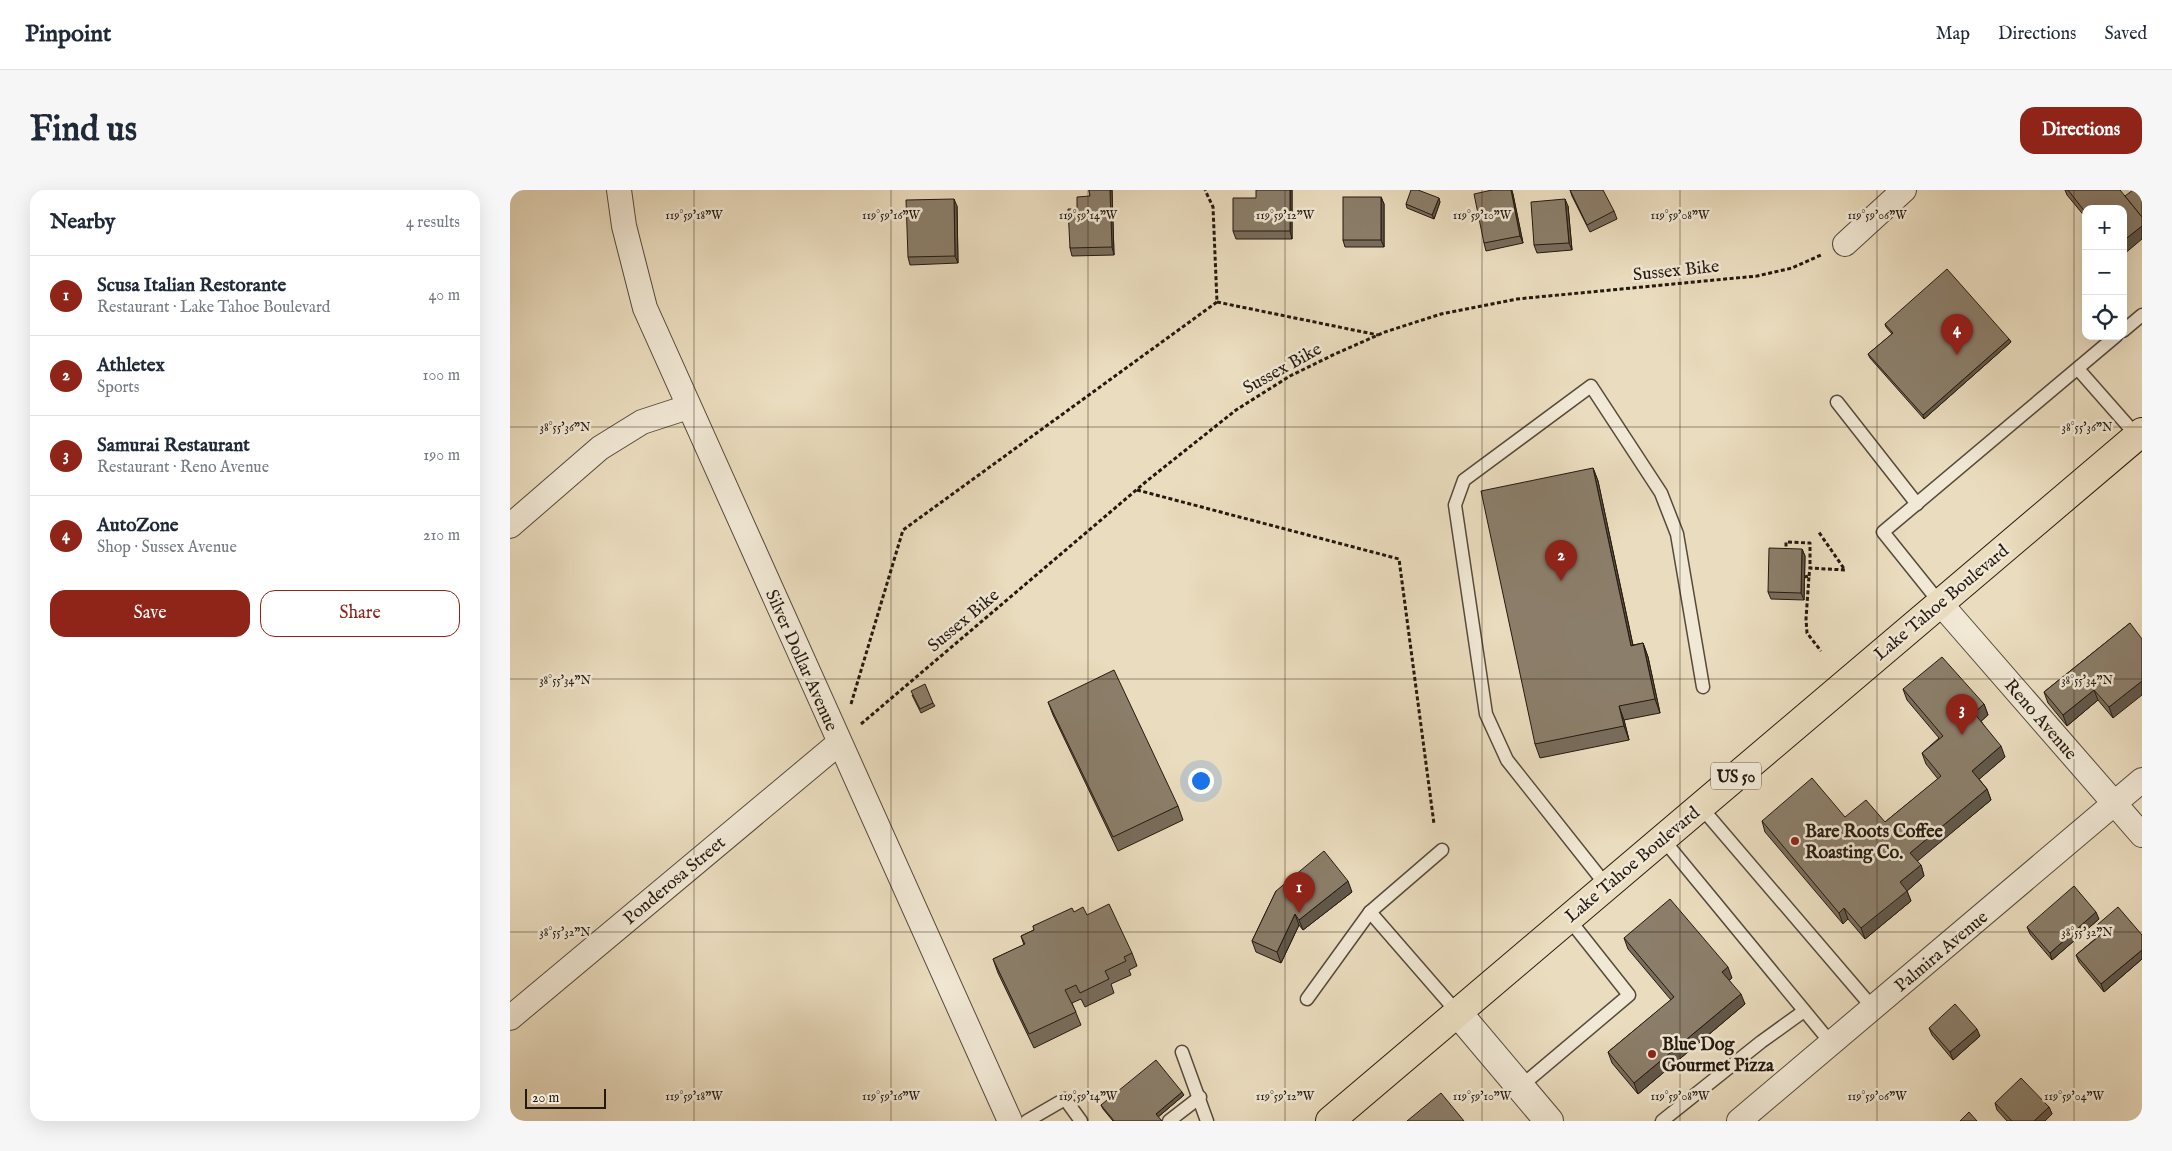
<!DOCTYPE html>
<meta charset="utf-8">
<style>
body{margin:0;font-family:"IM FELL English",serif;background:#f6f6f7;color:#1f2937}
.controls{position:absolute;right:15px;top:15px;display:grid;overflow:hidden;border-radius:10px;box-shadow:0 5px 20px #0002}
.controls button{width:45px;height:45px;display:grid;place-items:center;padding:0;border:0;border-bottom:1px solid #e0e1e3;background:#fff;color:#1f2937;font:25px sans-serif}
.scale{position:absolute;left:15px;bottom:12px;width:81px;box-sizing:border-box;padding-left:5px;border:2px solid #24190f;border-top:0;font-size:14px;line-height:18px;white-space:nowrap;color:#24190f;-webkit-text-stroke:4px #f1e8d5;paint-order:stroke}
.you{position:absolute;left:690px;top:590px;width:18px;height:18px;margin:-12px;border:4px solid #fff;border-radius:50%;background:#1a73e8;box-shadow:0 0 0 8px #1a73e833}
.badge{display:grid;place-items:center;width:32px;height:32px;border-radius:50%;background:#8f2418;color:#fff;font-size:16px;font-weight:700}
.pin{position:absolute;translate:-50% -41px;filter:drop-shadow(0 1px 2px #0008)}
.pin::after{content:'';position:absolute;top:26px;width:18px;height:15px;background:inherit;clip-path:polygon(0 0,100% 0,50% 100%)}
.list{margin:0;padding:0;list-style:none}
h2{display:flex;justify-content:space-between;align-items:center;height:65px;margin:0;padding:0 20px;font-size:21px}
h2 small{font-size:16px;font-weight:400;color:#747a83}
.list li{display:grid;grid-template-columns:32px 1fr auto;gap:15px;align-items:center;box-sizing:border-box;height:80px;padding:0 20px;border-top:1px solid #e0e1e3}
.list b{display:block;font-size:19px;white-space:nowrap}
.list p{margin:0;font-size:16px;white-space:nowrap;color:#747a83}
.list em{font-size:16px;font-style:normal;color:#747a83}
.actions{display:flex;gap:10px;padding:15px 20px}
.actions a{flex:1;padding:11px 0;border:1px solid #8f2418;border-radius:15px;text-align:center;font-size:18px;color:#8f2418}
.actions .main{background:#8f2418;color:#fff}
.icon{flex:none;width:28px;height:28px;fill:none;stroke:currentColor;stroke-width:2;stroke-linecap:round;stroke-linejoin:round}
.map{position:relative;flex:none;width:1632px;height:931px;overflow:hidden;border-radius:15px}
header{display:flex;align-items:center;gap:30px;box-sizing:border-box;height:70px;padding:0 25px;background:#fff;border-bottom:1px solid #e0e1e3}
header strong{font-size:24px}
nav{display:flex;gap:28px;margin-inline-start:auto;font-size:18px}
.intro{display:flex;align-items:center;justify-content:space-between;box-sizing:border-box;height:120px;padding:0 30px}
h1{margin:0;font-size:35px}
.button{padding:12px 22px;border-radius:15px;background:#8f2418;color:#fff;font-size:18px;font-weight:700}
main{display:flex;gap:30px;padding:0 30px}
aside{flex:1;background:#fff;border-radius:15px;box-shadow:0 5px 20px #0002}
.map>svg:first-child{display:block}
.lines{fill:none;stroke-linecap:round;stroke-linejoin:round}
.service-casing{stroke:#564a3b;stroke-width:15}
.minor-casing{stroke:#564a3b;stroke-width:26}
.tertiary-casing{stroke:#564a3b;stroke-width:30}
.trunk-casing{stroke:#24190f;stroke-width:30}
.path{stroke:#24190f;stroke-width:3;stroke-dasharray:4 2.5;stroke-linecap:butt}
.service{stroke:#f1e8d5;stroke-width:12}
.minor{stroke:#f1e8d5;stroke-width:24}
.tertiary{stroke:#f1e8d5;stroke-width:28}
.trunk{stroke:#eadcbe;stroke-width:28}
.wall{fill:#786c5b;stroke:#24190f}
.shaded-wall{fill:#61584a;stroke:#24190f}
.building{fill:#8b7e6a;stroke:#24190f}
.ticks{fill:none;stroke:#24190f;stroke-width:1;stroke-opacity:0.45}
.poi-dot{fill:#8f2418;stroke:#f1e8d5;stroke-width:2}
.labels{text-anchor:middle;stroke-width:5;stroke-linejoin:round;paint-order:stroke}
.shield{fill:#f1e8d5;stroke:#62574a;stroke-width:1}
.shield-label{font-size:16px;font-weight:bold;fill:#24190f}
.street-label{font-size:18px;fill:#24190f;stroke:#f1e8d5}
.poi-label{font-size:18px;font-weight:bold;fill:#24190f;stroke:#f1e8d5;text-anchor:start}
.ticks-label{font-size:12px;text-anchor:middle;fill:#24190f;stroke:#f1e8d5;stroke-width:5;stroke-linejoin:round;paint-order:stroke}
</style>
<header>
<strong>Pinpoint</strong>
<nav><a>Map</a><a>Directions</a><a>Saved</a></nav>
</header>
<div class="intro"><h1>Find us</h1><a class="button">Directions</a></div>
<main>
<aside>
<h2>Nearby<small>4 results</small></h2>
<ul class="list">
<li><span class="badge">1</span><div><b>Scusa Italian Restorante</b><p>Restaurant · Lake Tahoe Boulevard</p></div><em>40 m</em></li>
<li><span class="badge">2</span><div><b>Athletex</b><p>Sports</p></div><em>100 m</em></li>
<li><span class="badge">3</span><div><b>Samurai Restaurant</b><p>Restaurant · Reno Avenue</p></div><em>190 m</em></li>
<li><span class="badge">4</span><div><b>AutoZone</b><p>Shop · Sussex Avenue</p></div><em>210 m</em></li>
</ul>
<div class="actions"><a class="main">Save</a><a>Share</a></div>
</aside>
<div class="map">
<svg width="1632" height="931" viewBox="0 0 1632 931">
<rect width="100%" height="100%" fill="#eadcbe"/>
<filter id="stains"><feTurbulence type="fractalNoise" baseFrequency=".004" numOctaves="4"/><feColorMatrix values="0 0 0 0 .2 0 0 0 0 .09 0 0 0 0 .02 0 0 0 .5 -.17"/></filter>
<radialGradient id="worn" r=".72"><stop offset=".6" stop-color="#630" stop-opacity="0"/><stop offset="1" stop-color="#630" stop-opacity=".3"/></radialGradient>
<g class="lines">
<defs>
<g id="service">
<polyline points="1613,141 1632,125"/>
<polyline points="1568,179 1627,246"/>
<polyline points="1327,212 1407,314"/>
<polyline points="1430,413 1373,342 1606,146"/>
<polyline points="1190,616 1363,818"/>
<polyline points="1152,648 1321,853"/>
<polyline points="1096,695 997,570 976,524 945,315 954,290 1081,196 1151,303 1167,344 1193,497"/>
<polyline points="860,722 947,822"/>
<polyline points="797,809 860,722 932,660"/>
<polyline points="672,862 697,931"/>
<polyline points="1010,897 1119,805 1058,728"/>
<polyline points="517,931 555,909 571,931"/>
<polyline points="659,931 690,907"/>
<polyline points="1152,931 1251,852 1294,821"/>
</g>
<g id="minor">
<polyline points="109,0 114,36 135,118 500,931"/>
<polyline points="1335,54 1394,0"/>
<polyline points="0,336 90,258 132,232 178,217"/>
<polyline points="1430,413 1632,645"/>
<polyline points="0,828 329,553"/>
<polyline points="1229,931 1632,590"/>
</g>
<polyline id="tertiary" points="947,822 1039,931"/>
<polyline id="trunk" points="820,931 1632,242"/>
</defs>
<use href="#service" class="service-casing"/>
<use href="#minor" class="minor-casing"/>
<use href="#tertiary" class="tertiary-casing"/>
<use href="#trunk" class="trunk-casing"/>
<g class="path">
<polyline points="707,112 868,145"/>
<polyline points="627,300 889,369 924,634"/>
<polyline points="1276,363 1276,352 1300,353 1300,378"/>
<polyline points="1299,386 1300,378 1335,380 1308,341"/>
<polyline points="1294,387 1299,386 1296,429 1297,443 1311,461"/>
<polyline points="341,514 393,340 707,112 703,17 695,0"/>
<polyline points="351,534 638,290 726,220 780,186 825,164 875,142 931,124 1007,109 1247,86 1282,78 1311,65"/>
</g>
<use href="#service" class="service"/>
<use href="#minor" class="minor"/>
<use href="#tertiary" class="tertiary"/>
<use href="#trunk" class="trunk"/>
</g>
<g class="wall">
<polygon points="579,0 602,0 604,65 562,66 560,58 567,19 580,6"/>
<polygon points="782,0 782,49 726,49 723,41"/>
<polygon points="982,0 1002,0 1013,53 976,61 974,53"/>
<polygon points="1060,0 1104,21 1107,29 1080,42 1062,6"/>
<polygon points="1555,0 1610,0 1576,19 1576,28 1557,5"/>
<polygon points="871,7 874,14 874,57 835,57 833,50"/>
<polygon points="930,12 924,29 897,18 896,14"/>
<polygon points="447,16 448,73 400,75 398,67"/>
<polygon points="1058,16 1062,60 1027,63 1024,55"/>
<polygon points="1375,134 1499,149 1501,152 1414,229 1360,168 1358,164 1382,144 1376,137"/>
<polygon points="1083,278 1088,291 1123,455 1133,453 1138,467 1150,523 1114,530 1119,550 1030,568 1025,554"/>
<polygon points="1292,359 1295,366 1294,410 1261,409 1258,402"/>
<polygon points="1620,433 1603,528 1588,510 1557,536 1538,513 1534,502"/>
<polygon points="1393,499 1474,514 1478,525 1471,531 1495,567 1469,589 1477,599 1481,610 1407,671 1411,675 1414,686 1397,701 1401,711 1355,749 1338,729 1333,734 1255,642 1252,631 1335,627 1375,632 1428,589 1416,574 1412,563 1429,548 1397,510"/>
<polygon points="402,505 423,513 425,516 411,523"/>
<polygon points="538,512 668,616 673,630 608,661 543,525"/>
<polygon points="766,701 842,702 793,740 789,735 771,773 746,762 742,751"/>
<polygon points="564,722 577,725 622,763 627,776 619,780 621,785 601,794 604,803 575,817 571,809 562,813 571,835 524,858 488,783 483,769 514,755 511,746 524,740 523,736"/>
<polygon points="1589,729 1542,770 1520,744 1517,737"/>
<polygon points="1587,735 1632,745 1632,769 1594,802 1569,772 1566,765 1591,744"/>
<polygon points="1114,748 1222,788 1219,790 1235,814 1128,904 1102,873 1098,862 1161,810 1118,759"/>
<polygon points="1419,838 1470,846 1443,870 1422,845"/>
<polygon points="674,905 648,927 652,931 603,931 593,919 591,915"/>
<polygon points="1485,913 1539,917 1542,924 1535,931 1497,931 1487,920"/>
</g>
<g class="shaded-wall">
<polygon points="600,0 602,0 604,65 602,57"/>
<polygon points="780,0 782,0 782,49 780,41"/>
<polygon points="1001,0 1003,4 1013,53 1010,46"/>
<polygon points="871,7 874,14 874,57 871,50"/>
<polygon points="929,8 930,12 924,29 922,25"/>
<polygon points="444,9 447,16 448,73 445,66"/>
<polygon points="1055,9 1058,16 1062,60 1059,53"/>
<polygon points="1632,36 1632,49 1613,65 1613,51"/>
<polygon points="1499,149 1501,152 1414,229 1413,225"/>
<polygon points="1083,278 1088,291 1126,470 1121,456"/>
<polygon points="1292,359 1295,366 1294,410 1291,403"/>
<polygon points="1133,453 1138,467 1150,523 1145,509"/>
<polygon points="1632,491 1632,505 1603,528 1599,517"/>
<polygon points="1584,500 1588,510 1557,536 1553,525"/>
<polygon points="1474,514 1478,525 1468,534 1464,523"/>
<polygon points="1109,516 1114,530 1119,550 1114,536"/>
<polygon points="1491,556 1495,567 1466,592 1462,581"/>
<polygon points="1477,599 1481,610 1404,674 1400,663"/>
<polygon points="1411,675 1414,686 1397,701 1401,711 1355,749 1351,738 1390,692"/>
<polygon points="838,691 842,702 793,740 789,730"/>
<polygon points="1334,718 1338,729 1333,734 1329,723"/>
<polygon points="1586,722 1589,729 1542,770 1540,763"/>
<polygon points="785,724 789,735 771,773 767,762"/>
<polygon points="1632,760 1632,769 1594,802 1591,794"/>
<polygon points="1218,777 1222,788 1216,793 1212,782"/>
<polygon points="1231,804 1235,814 1128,904 1124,893"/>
<polygon points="1467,839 1470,846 1443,870 1440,862"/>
<polygon points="672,902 674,905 647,928 646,924"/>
<polygon points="1539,917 1542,924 1535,931 1524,931"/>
</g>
<g class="building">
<polygon points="579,0 600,0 602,57 560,58 558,19 567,19 567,7 580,6"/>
<polygon points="746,0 780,0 780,41 723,41 723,8 746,8"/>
<polygon points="901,0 908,0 929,8 922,25 896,14"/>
<polygon points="982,0 1001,0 1010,46 974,53 964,4"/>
<polygon points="1060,0 1093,0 1104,21 1077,35"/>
<polygon points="1558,0 1610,0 1632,27 1632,36 1613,51 1613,19 1576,19 1576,23"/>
<polygon points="1623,0 1632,0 1632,27 1615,6"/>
<rect x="833" y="7" width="38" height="43"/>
<polygon points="444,9 445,66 398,67 396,10"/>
<polygon points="1055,9 1059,53 1024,55 1021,12"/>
<polygon points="1437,79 1499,149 1413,225 1358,164 1383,143 1375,134"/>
<polygon points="1083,278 1121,456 1133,453 1145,509 1109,516 1114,536 1025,554 971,301"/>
<polygon points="1259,358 1292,359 1291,403 1258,402"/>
<polygon points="1620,433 1632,449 1632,491 1599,517 1584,500 1553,525 1534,502"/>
<polygon points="1432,467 1474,514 1464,523 1491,556 1462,581 1477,599 1400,663 1411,675 1390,692 1397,701 1351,738 1334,718 1329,723 1252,631 1302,588 1335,627 1356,610 1375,632 1431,586 1412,563 1433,546 1393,499"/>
<polygon points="604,480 668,616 603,647 538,512"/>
<polygon points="415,494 423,513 410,519 401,501"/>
<polygon points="814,661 838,691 789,730 785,724 767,762 742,751 766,701"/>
<polygon points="1564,696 1586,722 1540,763 1517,737"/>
<polygon points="1160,709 1218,777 1212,782 1231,804 1124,893 1098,862 1164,807 1114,748"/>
<polygon points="599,714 622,763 614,767 616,771 595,781 599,789 570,803 566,795 555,800 566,822 519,844 483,769 515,754 511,746 524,740 523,736 562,718 564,722 573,717 577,725"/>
<polygon points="1608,717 1632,745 1632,760 1591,794 1566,765 1593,743 1587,735"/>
<polygon points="1445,814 1467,839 1440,862 1419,838"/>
<polygon points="646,870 672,902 646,924 652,931 604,931 591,915"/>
<polygon points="1511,888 1539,917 1524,931 1502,931 1485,913"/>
<polygon points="931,903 954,931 897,931"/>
<polygon points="1459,922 1467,931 1450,931"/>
</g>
<path class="ticks" d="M184,0v931M381,0v931M578,0v931M775,0v931M972,0v931M1170,0v931M1367,0v931M1564,0v931M0,237h1632M0,489h1632M0,742h1632"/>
<g class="poi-dot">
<circle cx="1285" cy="651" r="5"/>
<circle cx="1142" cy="864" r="5"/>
</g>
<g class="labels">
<rect class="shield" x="1201" y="572.5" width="50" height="27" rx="4"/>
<g class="shield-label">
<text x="1226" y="592">US 50</text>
</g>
<g class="street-label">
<text transform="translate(1166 80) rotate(-6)" y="6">Sussex Bike</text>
<text transform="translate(772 178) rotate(-29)" y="6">Sussex Bike</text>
<text transform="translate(1431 412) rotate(-40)" y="6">Lake Tahoe Boulevard</text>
<text transform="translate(453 430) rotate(-40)" y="6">Sussex Bike</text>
<text transform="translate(292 470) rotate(66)" y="6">Silver Dollar Avenue</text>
<text transform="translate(1531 529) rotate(49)" y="6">Reno Avenue</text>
<text transform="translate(1122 674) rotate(-40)" y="6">Lake Tahoe Boulevard</text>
<text transform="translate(164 690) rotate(-40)" y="6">Ponderosa Street</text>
<text transform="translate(1431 761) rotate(-40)" y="6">Palmira Avenue</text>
</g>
<g class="poi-label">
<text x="1295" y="647">Bare Roots Coffee<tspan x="1295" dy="21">Roasting Co.</tspan></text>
<text x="1152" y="860">Blue Dog<tspan x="1152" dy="21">Gourmet Pizza</tspan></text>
</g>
</g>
<g class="ticks-label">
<text x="184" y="29">119°59'18"W</text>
<text x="381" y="29">119°59'16"W</text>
<text x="578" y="29">119°59'14"W</text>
<text x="775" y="29">119°59'12"W</text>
<text x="972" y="29">119°59'10"W</text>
<text x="1170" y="29">119°59'08"W</text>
<text x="1367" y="29">119°59'06"W</text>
<text x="55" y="241">38°55'36"N</text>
<text x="1577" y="241">38°55'36"N</text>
<text x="55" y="494">38°55'34"N</text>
<text x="1577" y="494">38°55'34"N</text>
<text x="55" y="746">38°55'32"N</text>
<text x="1577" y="746">38°55'32"N</text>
<text x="184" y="910">119°59'18"W</text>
<text x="381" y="910">119°59'16"W</text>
<text x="578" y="910">119°59'14"W</text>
<text x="775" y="910">119°59'12"W</text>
<text x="972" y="910">119°59'10"W</text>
<text x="1170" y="910">119°59'08"W</text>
<text x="1367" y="910">119°59'06"W</text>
<text x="1564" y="910">119°59'04"W</text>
</g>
<rect width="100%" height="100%" filter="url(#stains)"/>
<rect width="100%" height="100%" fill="url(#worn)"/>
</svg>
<div class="controls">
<button>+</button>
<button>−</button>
<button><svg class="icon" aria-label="locate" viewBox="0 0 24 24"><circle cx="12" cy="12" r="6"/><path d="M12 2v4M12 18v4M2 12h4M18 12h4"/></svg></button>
</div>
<div class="scale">20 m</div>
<div class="you"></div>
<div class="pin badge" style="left:789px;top:723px">1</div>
<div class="pin badge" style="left:1051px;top:391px">2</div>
<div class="pin badge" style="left:1452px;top:545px">3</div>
<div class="pin badge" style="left:1447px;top:165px">4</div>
</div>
</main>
